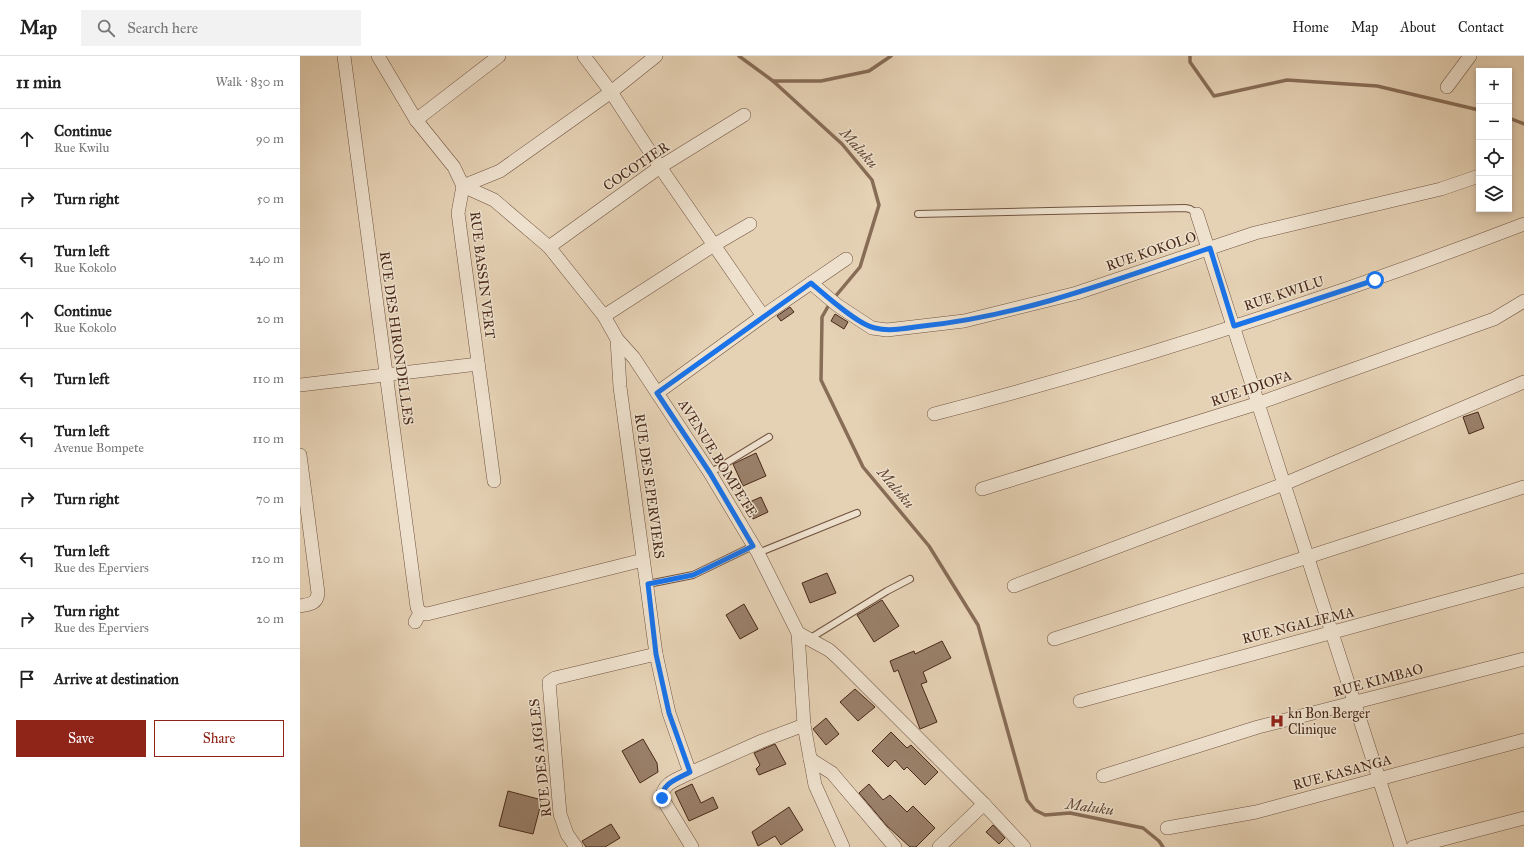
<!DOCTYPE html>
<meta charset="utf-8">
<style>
body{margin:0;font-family:"IM FELL Great Primer",serif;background:#f2f2f2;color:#222}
.controls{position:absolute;right:12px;top:12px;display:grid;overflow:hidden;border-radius:0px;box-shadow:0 2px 6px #0003}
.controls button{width:36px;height:36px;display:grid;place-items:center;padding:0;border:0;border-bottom:1px solid #e0e0e0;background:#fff;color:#222;font:20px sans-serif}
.stop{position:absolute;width:12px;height:12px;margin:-9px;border:3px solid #1a73e8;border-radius:50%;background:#fff}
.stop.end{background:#1a73e8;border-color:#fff;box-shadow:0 1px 4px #0008}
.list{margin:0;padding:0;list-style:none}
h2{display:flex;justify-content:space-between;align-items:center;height:52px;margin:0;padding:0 16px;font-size:17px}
h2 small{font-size:13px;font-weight:400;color:#767676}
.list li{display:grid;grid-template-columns:26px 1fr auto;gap:12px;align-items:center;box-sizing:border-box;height:60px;padding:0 16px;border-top:1px solid #e0e0e0}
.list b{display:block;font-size:15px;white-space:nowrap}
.list p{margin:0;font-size:13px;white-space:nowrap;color:#767676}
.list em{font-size:13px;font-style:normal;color:#767676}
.actions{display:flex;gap:8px;padding:12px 16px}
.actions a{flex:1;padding:9px 0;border:1px solid #8f2418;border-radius:0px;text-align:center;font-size:14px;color:#8f2418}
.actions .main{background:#8f2418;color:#fff}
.icon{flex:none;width:22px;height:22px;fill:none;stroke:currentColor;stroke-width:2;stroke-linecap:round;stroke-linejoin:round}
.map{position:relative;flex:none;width:1224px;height:791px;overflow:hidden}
header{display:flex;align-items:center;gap:24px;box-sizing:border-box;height:56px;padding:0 20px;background:#fff;border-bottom:1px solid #e0e0e0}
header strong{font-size:19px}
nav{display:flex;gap:22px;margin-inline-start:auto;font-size:14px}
.search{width:280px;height:36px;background:#f2f2f2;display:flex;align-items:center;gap:10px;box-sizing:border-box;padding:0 14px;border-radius:0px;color:#767676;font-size:15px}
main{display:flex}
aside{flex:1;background:#fff}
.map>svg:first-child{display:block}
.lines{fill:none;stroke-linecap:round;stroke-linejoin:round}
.stream{stroke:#876c56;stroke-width:3.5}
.building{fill:#9a806a;stroke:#492919}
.service-casing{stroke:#705340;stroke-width:8}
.minor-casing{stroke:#705340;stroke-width:14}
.service{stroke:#eee1ce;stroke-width:6}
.minor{stroke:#eee1ce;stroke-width:13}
.route{stroke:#1a73e8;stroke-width:5}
.labels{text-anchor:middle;stroke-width:3;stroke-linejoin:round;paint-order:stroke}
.street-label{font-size:14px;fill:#492919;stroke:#eee1ce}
.poi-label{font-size:14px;fill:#492919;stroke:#eee1ce;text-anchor:start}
.water-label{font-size:15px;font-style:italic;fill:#634532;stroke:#eee1ce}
</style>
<header>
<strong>Map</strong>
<div class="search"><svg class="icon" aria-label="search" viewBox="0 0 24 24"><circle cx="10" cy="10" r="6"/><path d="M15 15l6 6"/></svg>Search here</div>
<nav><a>Home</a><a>Map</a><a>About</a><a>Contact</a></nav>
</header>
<main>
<aside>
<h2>11 min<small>Walk · 830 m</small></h2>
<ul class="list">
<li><svg class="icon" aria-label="ahead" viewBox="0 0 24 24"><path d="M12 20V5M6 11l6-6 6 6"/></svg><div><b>Continue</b><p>Rue Kwilu</p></div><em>90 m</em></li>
<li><svg class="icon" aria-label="right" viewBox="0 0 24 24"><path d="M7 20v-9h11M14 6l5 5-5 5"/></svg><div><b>Turn right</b></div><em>50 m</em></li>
<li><svg class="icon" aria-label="left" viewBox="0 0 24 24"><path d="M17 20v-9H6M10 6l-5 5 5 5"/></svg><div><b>Turn left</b><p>Rue Kokolo</p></div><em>240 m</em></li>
<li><svg class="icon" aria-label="ahead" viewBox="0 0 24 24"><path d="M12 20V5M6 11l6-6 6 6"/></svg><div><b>Continue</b><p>Rue Kokolo</p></div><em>20 m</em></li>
<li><svg class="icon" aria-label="left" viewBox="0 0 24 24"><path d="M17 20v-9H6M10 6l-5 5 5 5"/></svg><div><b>Turn left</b></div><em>110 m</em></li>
<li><svg class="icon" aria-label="left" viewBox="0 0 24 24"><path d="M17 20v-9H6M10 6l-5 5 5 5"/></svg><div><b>Turn left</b><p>Avenue Bompete</p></div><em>110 m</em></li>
<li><svg class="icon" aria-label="right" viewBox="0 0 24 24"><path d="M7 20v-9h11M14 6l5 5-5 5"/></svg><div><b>Turn right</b></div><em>70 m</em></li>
<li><svg class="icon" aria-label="left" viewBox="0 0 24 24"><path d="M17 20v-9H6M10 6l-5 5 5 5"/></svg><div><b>Turn left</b><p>Rue des Eperviers</p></div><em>120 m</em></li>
<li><svg class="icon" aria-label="right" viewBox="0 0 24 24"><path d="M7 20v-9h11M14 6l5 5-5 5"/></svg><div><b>Turn right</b><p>Rue des Eperviers</p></div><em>20 m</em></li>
<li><svg class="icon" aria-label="arrive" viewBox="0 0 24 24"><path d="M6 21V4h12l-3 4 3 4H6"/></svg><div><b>Arrive at destination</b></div></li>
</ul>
<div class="actions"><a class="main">Save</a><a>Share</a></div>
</aside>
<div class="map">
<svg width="1224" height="791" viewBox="0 0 1224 791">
<rect width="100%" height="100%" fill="#e5d1b4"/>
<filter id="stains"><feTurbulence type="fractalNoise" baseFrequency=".005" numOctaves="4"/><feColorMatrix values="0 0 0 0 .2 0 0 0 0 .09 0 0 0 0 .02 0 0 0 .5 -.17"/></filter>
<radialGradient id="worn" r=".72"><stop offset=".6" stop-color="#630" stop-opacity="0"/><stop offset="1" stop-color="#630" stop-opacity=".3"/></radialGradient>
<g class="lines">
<g class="stream">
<polyline points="439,0 473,25 542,88 572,124 579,149 560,211 534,242"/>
<polyline points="890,0 890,6 914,40 987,24 1077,30 1179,54"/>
<polyline points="473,25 521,25 569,15 591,0"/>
<polyline points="1209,62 1224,68"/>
<polyline points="530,247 522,261 521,324 563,411 629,490 678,569 727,744 735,754 745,759 770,757 843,772 859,785 863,791"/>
</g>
</g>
<g class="building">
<polygon points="490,251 494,256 481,265 477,260"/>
<polygon points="535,258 548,266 544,273 531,265"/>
<polygon points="1178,356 1184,372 1169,378 1163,361"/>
<polygon points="456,397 466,420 443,430 433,408"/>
<polygon points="461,441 468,456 453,463 445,448"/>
<polygon points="527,517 536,537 510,547 502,527"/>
<polygon points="582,544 599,570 574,586 557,559"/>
<polygon points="444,548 458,573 440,583 426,559"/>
<polygon points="642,585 651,602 623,616 627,626 621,628 637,666 620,673 598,614 594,616 590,605 614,595 615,598"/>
<polygon points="555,633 575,651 558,665 540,646"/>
<polygon points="526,662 539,678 526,689 513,673"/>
<polygon points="591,676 607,692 611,689 638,716 625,729 607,711 604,714 595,704 588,711 572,695"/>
<polygon points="343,683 357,707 358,716 340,727 322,695"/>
<polygon points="475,688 486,708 459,719 456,713 460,709 454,697"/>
<polygon points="392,728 401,747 413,741 418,752 389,765 375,736"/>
<polygon points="569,728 583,744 590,739 607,756 613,750 635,772 616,791 610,791 587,770 559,737"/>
<polygon points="208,735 242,744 233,778 199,770"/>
<polygon points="489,751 503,774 481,789 475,780 458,790 452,776"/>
<polygon points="311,768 320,782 305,791 286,791 282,785"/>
<polygon points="693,769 705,782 699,788 686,776"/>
</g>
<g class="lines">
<defs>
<g id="service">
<polyline points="618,158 885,152 890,153 897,158"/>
<polyline points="410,417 469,381"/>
<polyline points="458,497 557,457"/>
<polyline points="348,528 393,519 453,490"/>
<polyline points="509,583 587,535 610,523"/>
</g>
<g id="minor">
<polyline points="44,0 117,551 120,557 115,566"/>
<polyline points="78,0 116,64 154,111 163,130 194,144 249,191 304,260 317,283 334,302 410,417 458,497 498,577 504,669 515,729 543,791"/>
<polyline points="284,0 311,36 360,111 463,260"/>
<polyline points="1147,31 1170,0"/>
<polyline points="116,64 199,0"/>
<polyline points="897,158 1101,791"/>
<polyline points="249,191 360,111 444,59"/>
<polyline points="511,227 537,249 572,272 587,274 664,265 777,237 955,177 1141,133 1179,120"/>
<polyline points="304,260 414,189 450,168"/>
<path d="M317,283l3,48 36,267 13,59 21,60c-12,6 -28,10 -28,25l30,49"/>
<polyline points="0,329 178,308"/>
<polyline points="357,337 463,260 546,203"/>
<path d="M634,358c200,-52 397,-116 590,-190"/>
<path d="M0,399l18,138c-1,11 -8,11 -18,13"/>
<polyline points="194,425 158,157 163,130 200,115 311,36 356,0"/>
<polyline points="682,433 959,347 1194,263 1224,245"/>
<polyline points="714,530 984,428 1224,326"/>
<polyline points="120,557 127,558 343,504"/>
<polyline points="498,577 529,594 538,602 684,748 724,791"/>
<polyline points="754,583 1224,431"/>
<polyline points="780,645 1224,524"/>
<polyline points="510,703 532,717 595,791"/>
<polyline points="390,717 462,685 504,669"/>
<polyline points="803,720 958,671 1224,603"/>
<polyline points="867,772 956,756 1224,684"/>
<polyline points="276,791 267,778 260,758 249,626 255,622 356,598"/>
<polyline points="639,791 684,748"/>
<polyline points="1113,791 1224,762"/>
</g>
</defs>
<use href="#service" class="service-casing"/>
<use href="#minor" class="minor-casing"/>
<use href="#service" class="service"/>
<use href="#minor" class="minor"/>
</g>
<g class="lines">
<path class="route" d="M362,742c0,-15 16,-19 28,-26l-21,-59 -13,-59 -8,-70 45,-9 60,-29 -43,-73 -53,-80 154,-110c13,11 47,42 64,45 15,4 32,0 48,-2 99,-10 193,-46 287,-78l24,78 141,-46"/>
</g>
<defs>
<symbol id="hospital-bare" viewBox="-9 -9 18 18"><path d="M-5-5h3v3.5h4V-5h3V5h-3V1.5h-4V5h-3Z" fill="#8f2418" stroke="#eee1ce" stroke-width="2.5" paint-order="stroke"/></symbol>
</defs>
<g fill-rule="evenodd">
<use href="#hospital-bare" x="967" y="655" width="20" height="20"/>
</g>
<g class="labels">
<g class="street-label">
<text transform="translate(336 110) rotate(-34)" y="5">COCOTIER</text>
<text transform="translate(851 195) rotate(-19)" y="5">RUE KOKOLO</text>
<text transform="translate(183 219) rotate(83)" y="5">RUE BASSIN VERT</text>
<text transform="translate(984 237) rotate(-18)" y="5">RUE KWILU</text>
<text transform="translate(97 282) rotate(82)" y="5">RUE DES HIRONDELLES</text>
<text transform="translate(951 332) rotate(-19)" y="5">RUE IDIOFA</text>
<text transform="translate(418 402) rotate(58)" y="5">AVENUE BOMPETE</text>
<text transform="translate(350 430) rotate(82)" y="5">RUE DES EPERVIERS</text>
<text transform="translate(998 569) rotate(-14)" y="5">RUE NGALIEMA</text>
<text transform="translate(1078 624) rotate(-15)" y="5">RUE KIMBAO</text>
<text transform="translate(240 702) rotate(-96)" y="5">RUE DES AIGLES</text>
<text transform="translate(1042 716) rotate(-15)" y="5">RUE KASANGA</text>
</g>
<g class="poi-label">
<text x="988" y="662">kn Bon Berger<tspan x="988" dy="16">Clinique</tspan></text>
</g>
<g class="water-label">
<text transform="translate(559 92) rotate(48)" y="5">Maluku</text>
<text transform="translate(596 432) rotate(50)" y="5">Maluku</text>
<text transform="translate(790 751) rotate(8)" y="5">Maluku</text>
</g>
</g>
<rect width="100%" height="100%" filter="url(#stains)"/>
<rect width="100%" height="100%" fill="url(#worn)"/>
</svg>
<div class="controls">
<button>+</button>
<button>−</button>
<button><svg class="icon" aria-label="locate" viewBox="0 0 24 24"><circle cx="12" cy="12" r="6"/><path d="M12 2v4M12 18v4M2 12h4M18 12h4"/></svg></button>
<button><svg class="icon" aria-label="layers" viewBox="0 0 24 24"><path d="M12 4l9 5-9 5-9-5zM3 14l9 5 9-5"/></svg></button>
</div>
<div class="stop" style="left:1075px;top:224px"></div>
<div class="stop end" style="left:362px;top:742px"></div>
</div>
</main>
